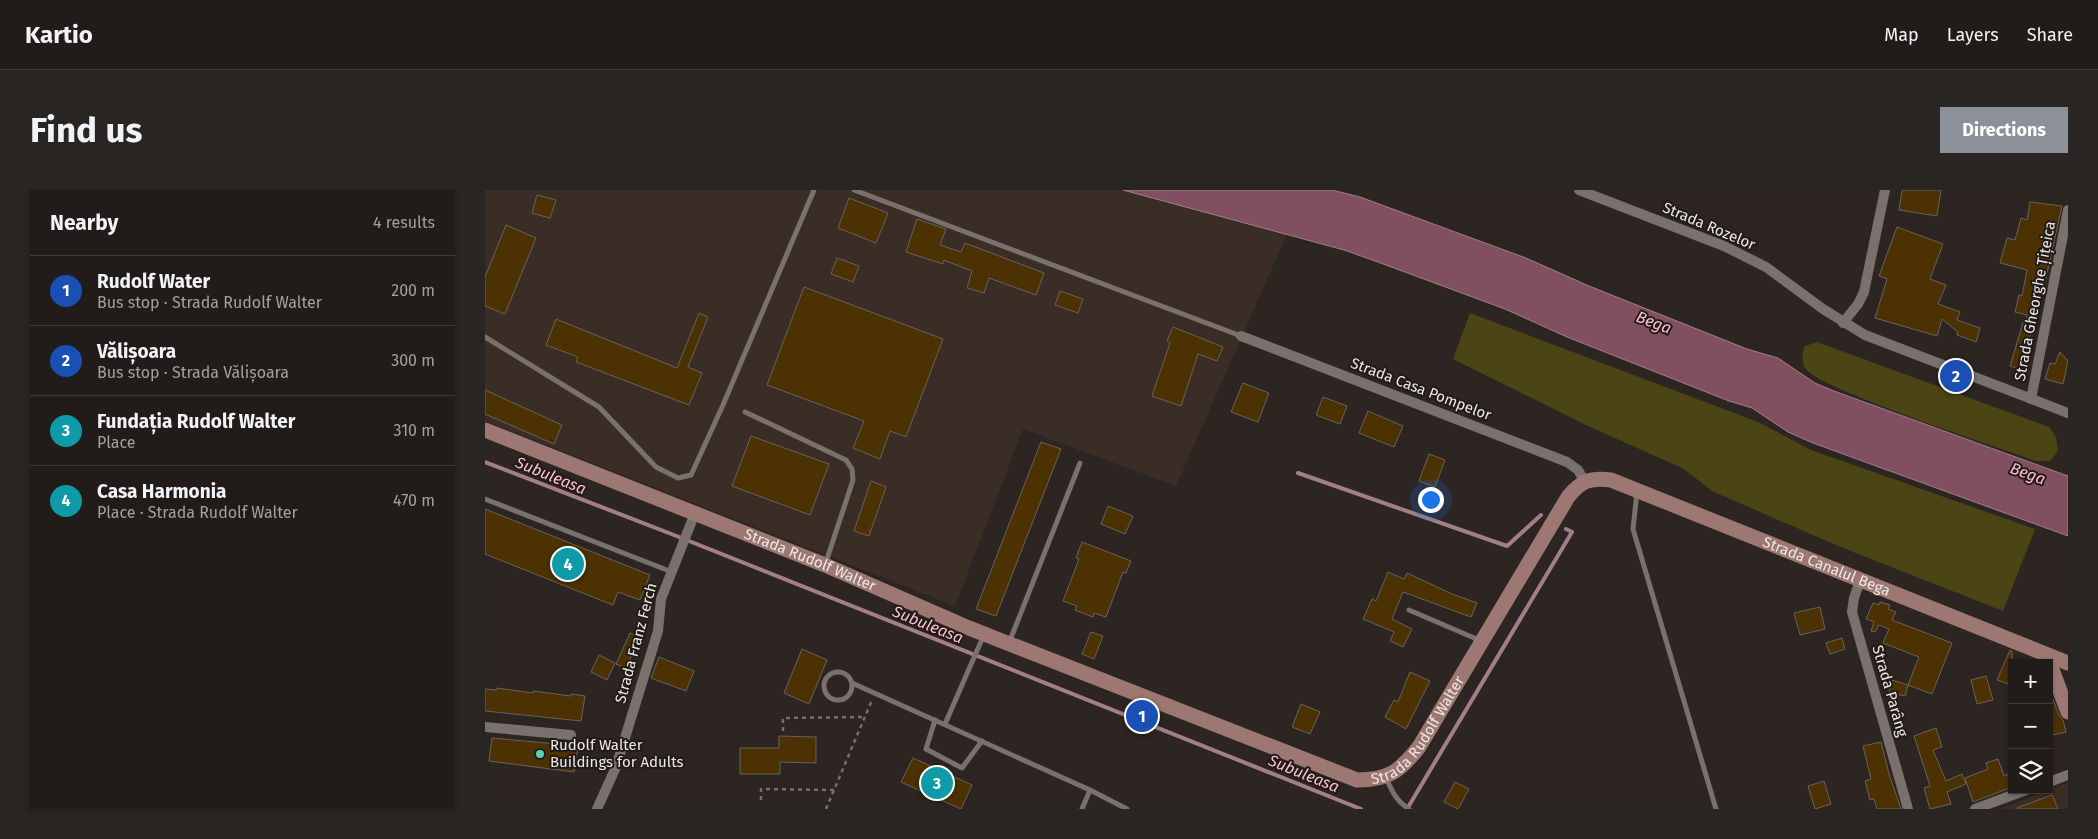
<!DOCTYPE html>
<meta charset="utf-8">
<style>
body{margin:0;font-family:"Fira Sans",sans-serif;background:#292523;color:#f1f3f6}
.controls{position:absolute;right:15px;bottom:15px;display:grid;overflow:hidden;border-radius:0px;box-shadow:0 1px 4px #0004}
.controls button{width:45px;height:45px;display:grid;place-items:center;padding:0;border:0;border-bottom:1px solid #3e3a39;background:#211c1a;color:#f1f3f6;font:25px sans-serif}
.you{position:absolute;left:945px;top:309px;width:18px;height:18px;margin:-12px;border:4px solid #fff;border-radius:50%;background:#1a73e8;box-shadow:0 0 0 8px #1a73e833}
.badge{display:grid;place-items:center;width:32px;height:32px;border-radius:50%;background:#8c9099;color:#fff;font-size:16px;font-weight:700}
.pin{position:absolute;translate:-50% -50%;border:2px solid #fff;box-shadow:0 1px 5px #0006}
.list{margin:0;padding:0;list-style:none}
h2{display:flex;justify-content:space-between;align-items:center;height:65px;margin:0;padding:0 20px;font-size:21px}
h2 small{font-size:16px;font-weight:400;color:#a2a1a2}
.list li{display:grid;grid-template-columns:32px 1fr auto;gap:15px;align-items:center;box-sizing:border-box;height:70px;padding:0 20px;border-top:1px solid #3e3a39}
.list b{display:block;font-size:19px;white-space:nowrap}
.list p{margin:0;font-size:16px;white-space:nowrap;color:#a2a1a2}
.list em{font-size:16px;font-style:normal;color:#a2a1a2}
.icon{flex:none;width:28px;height:28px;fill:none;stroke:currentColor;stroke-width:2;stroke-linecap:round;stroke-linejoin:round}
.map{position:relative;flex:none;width:1583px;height:619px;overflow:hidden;border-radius:0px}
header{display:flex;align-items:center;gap:30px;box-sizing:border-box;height:70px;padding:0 25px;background:#211c1a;border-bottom:1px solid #3e3a39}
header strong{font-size:24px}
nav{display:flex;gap:28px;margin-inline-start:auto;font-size:18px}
.intro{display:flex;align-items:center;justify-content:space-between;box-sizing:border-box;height:120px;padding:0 30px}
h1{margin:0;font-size:35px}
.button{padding:12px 22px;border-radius:0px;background:#8c9099;color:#fff;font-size:18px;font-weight:700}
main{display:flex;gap:30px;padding:0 30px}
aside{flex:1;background:#211c1a;border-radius:0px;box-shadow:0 1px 4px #0004}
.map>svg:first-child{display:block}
.built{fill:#392d26}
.green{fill:#4b4414}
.water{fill:#815060;stroke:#a27e88}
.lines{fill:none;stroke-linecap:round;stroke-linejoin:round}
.stream{stroke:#a27e88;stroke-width:4}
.building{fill:#4c3203;stroke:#68635d}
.path{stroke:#766f6d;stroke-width:2.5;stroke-dasharray:4 4;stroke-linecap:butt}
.lane{stroke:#7a716d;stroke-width:5}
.street{stroke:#7a716d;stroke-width:10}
.secondary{stroke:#9d7772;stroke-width:15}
.poi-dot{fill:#5eceb8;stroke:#221c18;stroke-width:2}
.labels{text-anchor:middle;stroke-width:4;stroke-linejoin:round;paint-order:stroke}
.street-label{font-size:15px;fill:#eee9e7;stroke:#221c18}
.poi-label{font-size:15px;fill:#eee9e7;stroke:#221c18;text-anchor:start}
.water-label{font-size:16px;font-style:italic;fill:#ffbdd2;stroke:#221c18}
</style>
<header>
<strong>Kartio</strong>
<nav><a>Map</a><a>Layers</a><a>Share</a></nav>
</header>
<div class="intro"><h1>Find us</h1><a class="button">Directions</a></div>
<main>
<aside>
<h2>Nearby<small>4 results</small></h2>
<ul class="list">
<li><span class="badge" style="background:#1a4fb4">1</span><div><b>Rudolf Water</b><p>Bus stop · Strada Rudolf Walter</p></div><em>200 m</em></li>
<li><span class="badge" style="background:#1a4fb4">2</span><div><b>Vălișoara</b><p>Bus stop · Strada Vălișoara</p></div><em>300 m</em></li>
<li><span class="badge" style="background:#0f9aa8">3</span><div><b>Fundația Rudolf Walter</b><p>Place</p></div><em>310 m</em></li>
<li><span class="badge" style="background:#0f9aa8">4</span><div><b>Casa Harmonia</b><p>Place · Strada Rudolf Walter</p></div><em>470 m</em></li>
</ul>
</aside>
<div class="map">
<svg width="1583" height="619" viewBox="0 0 1583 619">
<rect width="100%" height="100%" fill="#2c2522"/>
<g class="built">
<polygon points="0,0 660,0 804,40 691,296 538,239 470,416 0,231"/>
<polygon points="1583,592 1583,619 1514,619 1564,600"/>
</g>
<g class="green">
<polygon points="985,123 1273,232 1326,260 1550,339 1518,421 1353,356 1227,301 1199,279 1101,235 968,169"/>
<path d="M1332,152l232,85 7,10 2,14 -8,10h-14c-33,-12 -221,-73 -231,-93 -4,-8 -3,-15 0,-22z"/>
</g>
<polygon class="water" points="638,0 847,0 875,7 1041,68 1104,96 1262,159 1293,168 1330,193 1349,201 1583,286 1583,346 1328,253 1303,242 1267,218 1244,211 1082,147 1020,119 890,71 859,60"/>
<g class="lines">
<g class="stream">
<polyline points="0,272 189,345 876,619"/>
<polyline points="813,283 1022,356 1056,325"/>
<polyline points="922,619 1087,342 1081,339"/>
</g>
</g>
<g class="building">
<polygon points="1417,0 1456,0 1452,26 1414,20"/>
<polygon points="52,5 71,10 65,28 47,23"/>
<polygon points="364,8 403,23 391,53 353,38"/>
<polygon points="1545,12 1577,16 1557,106 1550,105 1544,125 1551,127 1541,158 1545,160 1538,180 1525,176 1539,129 1541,130 1542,125 1530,122 1534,105 1537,106 1542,80 1515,73 1522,48 1530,50 1536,28 1542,30"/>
<polygon points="432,29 461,39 455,55 476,62 480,53 559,83 551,105 504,88 499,103 482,98 487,81 459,70 458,74 421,62"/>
<polygon points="21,35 51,48 20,124 0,116 0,87"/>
<polygon points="1412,37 1458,54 1445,89 1461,95 1453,114 1475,122 1472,130 1495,138 1491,152 1472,145 1473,142 1457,129 1452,146 1390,128 1402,89 1394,86"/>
<polygon points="352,68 374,76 368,92 346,84"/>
<polygon points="319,97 458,149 421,247 405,241 395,269 368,258 379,231 282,195"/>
<polygon points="575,101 598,109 593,123 570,115"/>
<polygon points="214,123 223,127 203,177 217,183 204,215 91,172 93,167 61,155 71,129 192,178"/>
<polygon points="688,137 738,157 732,171 713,164 696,216 667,206 685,153 682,151"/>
<polygon points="1575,162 1583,171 1578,194 1560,189 1565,173 1570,174"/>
<polygon points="758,193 784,203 773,232 746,222"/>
<polygon points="0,200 77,235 69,254 0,224"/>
<polygon points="838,207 862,216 855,234 831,225"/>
<polygon points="883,221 918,236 909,257 874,243"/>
<polygon points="266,246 344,274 325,325 247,296"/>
<polygon points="556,252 576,259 511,426 491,419"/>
<polygon points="944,264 960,270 950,297 934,291"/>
<polygon points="386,291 401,297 384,346 369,341"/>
<polygon points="623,316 648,326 640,344 616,334"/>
<polygon points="0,319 165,385 155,410 133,402 128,415 0,364"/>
<polygon points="597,352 646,371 641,383 638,382 621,427 609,423 608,427 590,420 592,416 578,411 594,369 591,368"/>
<polygon points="903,382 919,389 922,383 967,404 992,413 986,427 918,402 907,429 927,439 918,457 905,451 909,442 878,429 887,409 891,411"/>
<polygon points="1395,412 1405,415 1403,419 1411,422 1407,430 1467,453 1447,504 1423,495 1434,467 1398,453 1404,439 1394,435 1390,442 1386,441 1389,432 1381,429 1388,413 1394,415"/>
<polygon points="1335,417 1340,439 1315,445 1309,423"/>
<polygon points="606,442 618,446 609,469 597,464"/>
<polygon points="145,443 155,447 141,478 131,474"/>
<polygon points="1357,448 1360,459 1345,464 1341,453"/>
<polygon points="317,459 342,470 324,514 299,503"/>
<polygon points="1525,460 1527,461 1527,491 1524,490 1523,494 1512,490"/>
<polygon points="114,465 130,473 122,490 106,482"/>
<polygon points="174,467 209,481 201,501 166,488"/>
<polygon points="925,482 945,491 921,539 900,527 909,510 913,512"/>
<polygon points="1501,486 1508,510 1492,514 1486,490"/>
<polygon points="1407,490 1423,495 1420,506 1404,502"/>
<polygon points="12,498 48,503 48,501 86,506 86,504 100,506 96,531 0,521 0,499 12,500"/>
<polygon points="1564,499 1574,525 1578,530 1581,542 1568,545 1564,533"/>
<polygon points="816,514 835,522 825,544 807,537"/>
<polygon points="1451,538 1457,557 1448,560 1461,591 1477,584 1481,594 1462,602 1466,614 1445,619 1439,598 1445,596 1429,546"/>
<polygon points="294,546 331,547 331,573 295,572 295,584 255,584 255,558 294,558"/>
<polygon points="7,548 93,556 89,582 4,571"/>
<polygon points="1396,552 1404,584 1416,619 1392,619 1389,609 1385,610 1380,591 1386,589 1378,556"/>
<polygon points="428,568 487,595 476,619 416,592"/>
<polygon points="1513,569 1519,586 1523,584 1527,597 1488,612 1480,588 1503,579 1501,573"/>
<polygon points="1339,591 1346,614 1330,619 1323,596"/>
<polygon points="970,592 984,599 973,619 959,612"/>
<polygon points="1567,605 1573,619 1533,619 1532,618"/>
</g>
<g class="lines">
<g class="path">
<polyline points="298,541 298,528 380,527"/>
<polyline points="276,610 276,599 349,600"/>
<polyline points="341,619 387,510"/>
</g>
<g class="lane">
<polyline points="369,0 756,146"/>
<polyline points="0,147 114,217 171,277 193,288 206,285 238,215 329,0"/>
<polyline points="260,222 361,270 367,279 368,290 341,372"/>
<polyline points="1152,302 1148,339 1231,619"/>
<polyline points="0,309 187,382"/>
<polyline points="924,420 994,450"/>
<polyline points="524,453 595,273"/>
<circle cx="353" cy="496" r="14"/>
<polyline points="367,493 605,600 642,619"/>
<polyline points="450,530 441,559 477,578 497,551"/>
<polyline points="460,534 498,447"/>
<path d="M901,588c6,13 10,23 23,31"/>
<polyline points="597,619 605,600"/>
</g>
<g class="street">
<polyline points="1094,0 1239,56 1281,77 1338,119 1380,145 1583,223"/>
<polyline points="1358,133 1373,114 1379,102 1400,0"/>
<polyline points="756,146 1082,272 1093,280 1099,290"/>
<polyline points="1546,209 1583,20"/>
<polyline points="1375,391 1369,408 1367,422 1423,619"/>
<polyline points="0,537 86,545"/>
<polyline points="1564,592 1583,585"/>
<polyline points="112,619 131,577 173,441 176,409 210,323"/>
<polyline points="1490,619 1541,600"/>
</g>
<g class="secondary">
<path id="s1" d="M0,240l340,135 144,63 388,152c32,0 43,-9 62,-33l149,-250c13,-16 22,-20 43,-17l457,183"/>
<polyline points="1567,467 1566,477 1583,522"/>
</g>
</g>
<circle class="poi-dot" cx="55" cy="564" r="5"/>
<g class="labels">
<g class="street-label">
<text transform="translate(1224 36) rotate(23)" y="5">Strada Rozelor</text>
<text transform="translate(1550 111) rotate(-79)" y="5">Strada Gheorghe Țițeica</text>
<text transform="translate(936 199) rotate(21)" y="5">Strada Casa Pompelor</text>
<text dy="5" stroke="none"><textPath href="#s1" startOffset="350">Strada Rudolf Walter</textPath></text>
<text dy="5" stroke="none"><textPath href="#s1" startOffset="1586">Strada Canalul Bega</textPath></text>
<text transform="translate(151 453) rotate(-75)" y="5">Strada Franz Ferch</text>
<text transform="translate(1405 501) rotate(74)" y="5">Strada Parâng</text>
<text dy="5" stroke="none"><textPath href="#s1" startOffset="1024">Strada Rudolf Walter</textPath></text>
</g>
<g class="poi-label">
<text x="65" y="560">Rudolf Walter<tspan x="65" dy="17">Buildings for Adults</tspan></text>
</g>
<g class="water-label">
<text transform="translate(1169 132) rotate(21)" y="6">Bega</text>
<text transform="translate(1543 283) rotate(20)" y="6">Bega</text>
<text transform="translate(66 285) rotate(22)" y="6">Subuleasa</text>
<text transform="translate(443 434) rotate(22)" y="6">Subuleasa</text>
<text transform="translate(819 583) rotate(22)" y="6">Subuleasa</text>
</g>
</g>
</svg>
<div class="controls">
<button>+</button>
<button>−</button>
<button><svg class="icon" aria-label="layers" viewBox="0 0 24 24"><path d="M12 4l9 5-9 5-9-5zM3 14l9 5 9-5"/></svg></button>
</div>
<div class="you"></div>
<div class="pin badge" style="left:657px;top:526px;background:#1a4fb4">1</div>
<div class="pin badge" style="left:1471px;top:186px;background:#1a4fb4">2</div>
<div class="pin badge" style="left:452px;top:593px;background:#0f9aa8">3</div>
<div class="pin badge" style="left:83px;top:374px;background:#0f9aa8">4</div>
</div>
</main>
